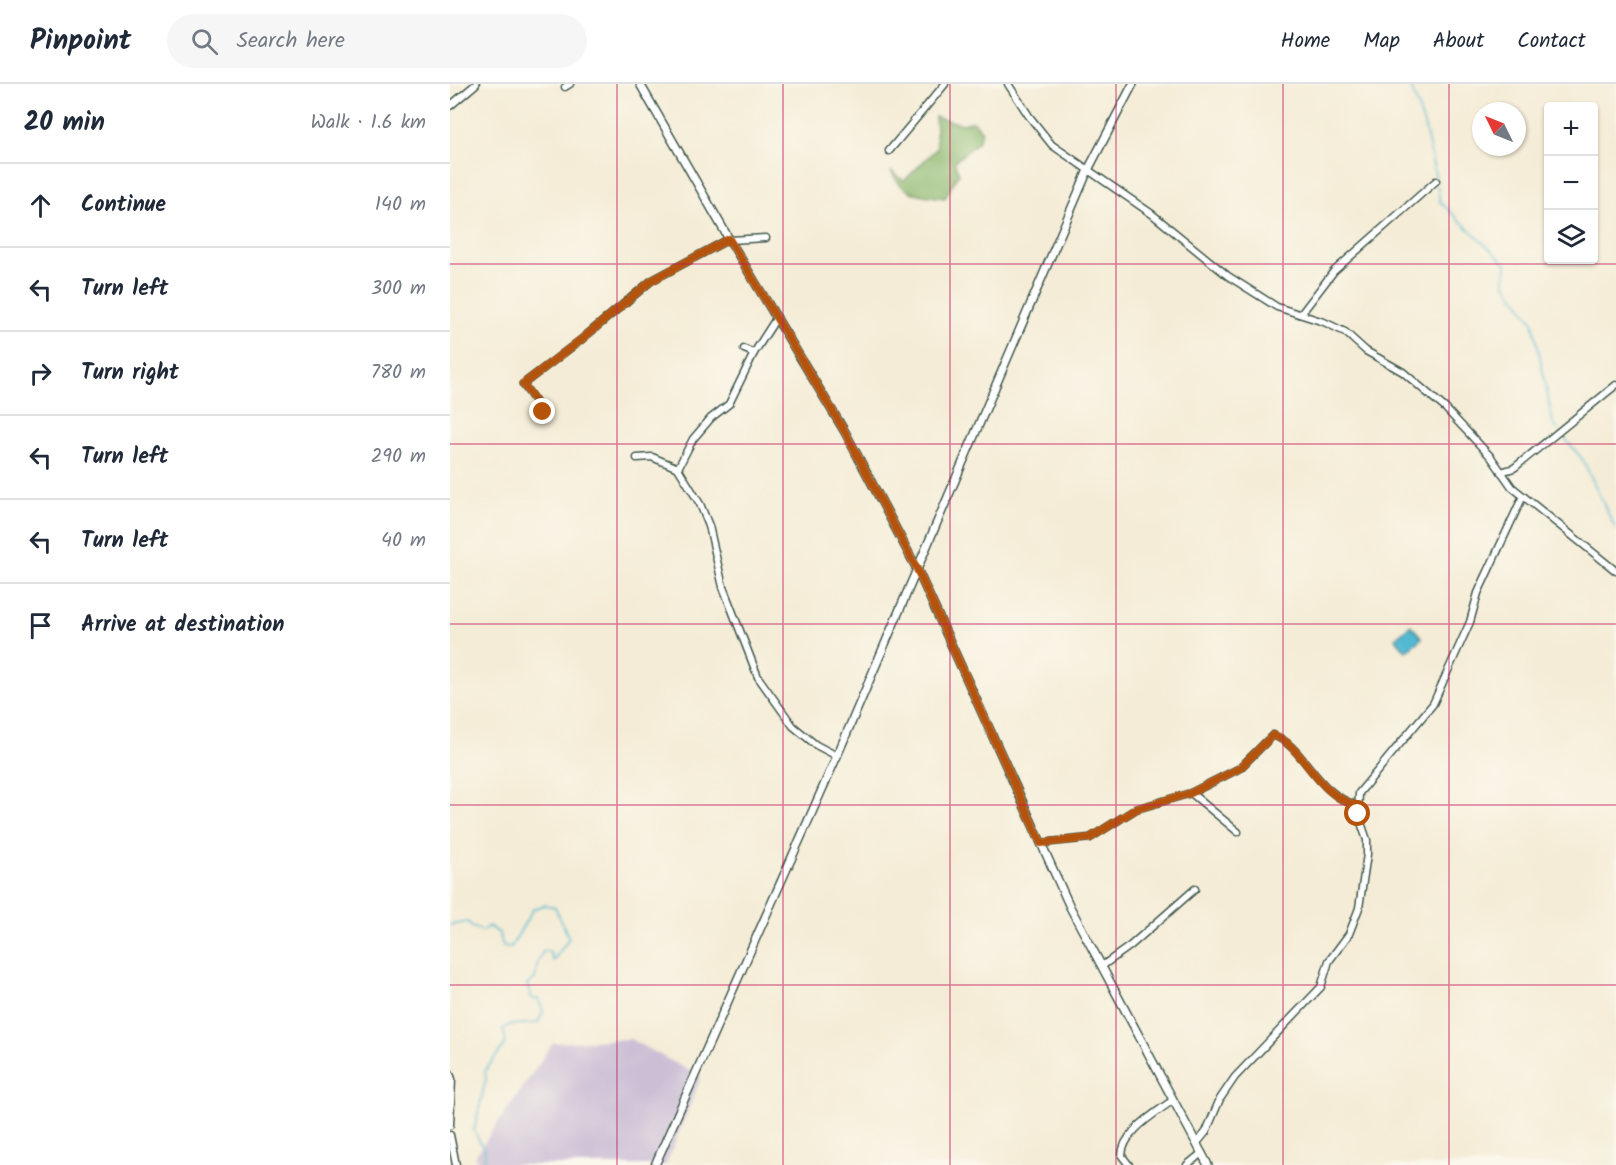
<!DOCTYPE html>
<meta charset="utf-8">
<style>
body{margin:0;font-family:Kalam,sans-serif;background:#f6f6f7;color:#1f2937}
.controls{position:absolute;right:18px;top:18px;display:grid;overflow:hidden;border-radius:6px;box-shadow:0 2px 4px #0004}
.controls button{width:54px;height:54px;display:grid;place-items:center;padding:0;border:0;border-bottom:2px solid #e0e1e3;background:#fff;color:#1f2937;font:30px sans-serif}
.compass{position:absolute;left:1022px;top:18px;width:54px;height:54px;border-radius:50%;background:#fff;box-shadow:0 2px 4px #0004;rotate:313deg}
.stop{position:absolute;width:18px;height:18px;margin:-14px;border:4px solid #b45309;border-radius:50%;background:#fff}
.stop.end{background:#b45309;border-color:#fff;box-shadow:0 2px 6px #0008}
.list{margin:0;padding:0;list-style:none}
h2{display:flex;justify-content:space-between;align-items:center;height:78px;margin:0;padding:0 24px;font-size:26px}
h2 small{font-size:20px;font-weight:400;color:#747a83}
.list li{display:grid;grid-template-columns:39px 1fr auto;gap:18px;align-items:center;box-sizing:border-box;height:84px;padding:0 24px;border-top:2px solid #e0e1e3}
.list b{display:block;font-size:22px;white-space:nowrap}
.list em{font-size:20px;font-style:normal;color:#747a83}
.icon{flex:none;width:33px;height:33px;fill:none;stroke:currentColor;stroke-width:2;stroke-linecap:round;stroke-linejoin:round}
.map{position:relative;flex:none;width:1166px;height:1081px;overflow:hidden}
header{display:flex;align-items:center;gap:36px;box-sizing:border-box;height:84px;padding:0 30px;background:#fff;border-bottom:2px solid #e0e1e3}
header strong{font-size:28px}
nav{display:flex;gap:33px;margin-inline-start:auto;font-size:21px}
.search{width:420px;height:54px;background:#f6f6f7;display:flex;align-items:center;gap:15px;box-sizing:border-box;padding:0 21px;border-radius:33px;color:#747a83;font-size:22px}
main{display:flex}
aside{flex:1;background:#fff}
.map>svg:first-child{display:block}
.industrial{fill:#cbbfd5}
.forest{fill:#8eb970;stroke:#567b52;stroke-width:1.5}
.water{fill:#53b8d1;stroke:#397a82;stroke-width:1.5}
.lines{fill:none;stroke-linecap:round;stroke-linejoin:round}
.stream{stroke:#53b8d1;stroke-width:1.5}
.minor-casing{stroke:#3f574c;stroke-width:9}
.tertiary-casing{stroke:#3f574c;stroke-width:10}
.minor{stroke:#fff;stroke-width:6}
.tertiary{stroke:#fff;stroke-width:7}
.route{stroke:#b45309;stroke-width:8}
.grid{fill:none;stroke:#c2185b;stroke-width:1.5;stroke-opacity:0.55}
</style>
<header>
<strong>Pinpoint</strong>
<div class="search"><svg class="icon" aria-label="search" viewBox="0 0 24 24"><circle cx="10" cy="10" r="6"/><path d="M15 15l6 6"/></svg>Search here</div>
<nav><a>Home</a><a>Map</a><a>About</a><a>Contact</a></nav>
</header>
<main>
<aside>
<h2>20 min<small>Walk · 1.6 km</small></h2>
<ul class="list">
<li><svg class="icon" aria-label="ahead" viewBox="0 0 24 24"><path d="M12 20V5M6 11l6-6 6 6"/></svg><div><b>Continue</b></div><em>140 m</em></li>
<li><svg class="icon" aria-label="left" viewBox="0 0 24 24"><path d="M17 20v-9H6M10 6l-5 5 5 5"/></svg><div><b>Turn left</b></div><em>300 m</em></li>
<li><svg class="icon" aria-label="right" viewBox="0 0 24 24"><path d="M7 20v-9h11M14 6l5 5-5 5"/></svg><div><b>Turn right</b></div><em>780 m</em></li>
<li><svg class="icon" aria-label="left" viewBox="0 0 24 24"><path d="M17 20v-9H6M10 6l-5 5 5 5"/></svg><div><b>Turn left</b></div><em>290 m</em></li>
<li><svg class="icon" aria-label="left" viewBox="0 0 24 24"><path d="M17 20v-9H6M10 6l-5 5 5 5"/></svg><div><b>Turn left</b></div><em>40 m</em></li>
<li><svg class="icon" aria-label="arrive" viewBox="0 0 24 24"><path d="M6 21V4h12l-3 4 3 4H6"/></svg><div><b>Arrive at destination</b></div></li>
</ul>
</aside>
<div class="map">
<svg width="1166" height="1081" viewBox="0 0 1166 1081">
<rect width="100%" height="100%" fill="#fbf7ec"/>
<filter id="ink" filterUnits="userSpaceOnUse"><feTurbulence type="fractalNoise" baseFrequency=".0167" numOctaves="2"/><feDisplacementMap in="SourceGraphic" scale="12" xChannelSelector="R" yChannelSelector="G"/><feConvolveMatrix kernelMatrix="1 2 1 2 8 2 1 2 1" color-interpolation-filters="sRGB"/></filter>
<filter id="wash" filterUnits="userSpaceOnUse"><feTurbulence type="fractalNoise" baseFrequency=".008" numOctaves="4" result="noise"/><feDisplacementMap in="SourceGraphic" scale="24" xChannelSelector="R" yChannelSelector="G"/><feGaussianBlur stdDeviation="1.35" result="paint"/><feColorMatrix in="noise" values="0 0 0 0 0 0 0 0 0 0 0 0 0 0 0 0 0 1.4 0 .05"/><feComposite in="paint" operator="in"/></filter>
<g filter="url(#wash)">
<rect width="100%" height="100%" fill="#f4ecd6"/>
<polygon class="industrial" points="180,955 251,993 216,1081 35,1081 24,1074 103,959"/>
<path class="forest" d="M485,33l28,7 10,-3 9,10 -4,11 -24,20 5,11 -14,25c-26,-4 -41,-1 -54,-27l13,10 33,-33z"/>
<polygon class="water" points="961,541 972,554 956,567 945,554"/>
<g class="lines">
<g class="stream">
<polyline points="960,0 975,44 986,95"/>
<polyline points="987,100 990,118 1056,180 1055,199 1083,238 1103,339 1107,345"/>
<polyline points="1110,348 1133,376 1166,446"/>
<polyline points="0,841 18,838 22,843 33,847 38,842 49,849 53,862 61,863 83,825 95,821 105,823 119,854 103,877 100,868 93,867 87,881 85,895 77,901 82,915 88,915 93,927 88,939 59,941 53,945 56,959 35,987 36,995 24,1046 35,1068 34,1081"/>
</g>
</g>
</g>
<g filter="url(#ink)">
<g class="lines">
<defs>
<g id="minor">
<polyline points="558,0 579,32 602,61 702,130 778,192 827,223 874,238 895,248 916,267 953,288 995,324 1041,373 1062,403 1166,487"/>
<polyline points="115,3 120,0"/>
<polyline points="0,22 26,0"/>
<polyline points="439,67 495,0"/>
<polyline points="280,156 316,154"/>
<polyline points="851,230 884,187 986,97"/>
<polyline points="327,233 304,269 279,320 261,334 243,355 228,384 250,420 259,442 273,503 308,593 343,642 366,661 387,672"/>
<polyline points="294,265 304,269"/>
<polyline points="93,329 73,300 132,255 201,197 279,155"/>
<polyline points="187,374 202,373 228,384"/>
<polyline points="1051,388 1064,384 1166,301"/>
<polyline points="741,709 788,748"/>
<path d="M591,759l49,-5 46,-29 55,-16 49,-25 33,-33c33,12 43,61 86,71"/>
<polyline points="652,882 680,862 745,805"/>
<polyline points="0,990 2,995 0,1041"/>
<polyline points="0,1051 6,1081"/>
<polyline points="747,1059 756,1048 770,1015 785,993 871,903 879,877 899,850 909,824 917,770 917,756 908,730 909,709 983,620 1020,538 1028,509 1073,412"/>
<path d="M679,1081l-7,-9c0,-24 34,-43 51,-56"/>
<polyline points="737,1081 752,1069"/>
</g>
<g id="tertiary">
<polyline points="190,0 279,155 395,348 467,485 620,823 758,1081"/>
<polyline points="205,1081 387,672 638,86 683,0"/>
</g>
</defs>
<use href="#minor" class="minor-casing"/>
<use href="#tertiary" class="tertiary-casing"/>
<use href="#minor" class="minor"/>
<use href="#tertiary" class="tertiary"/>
</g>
</g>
<g class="lines" filter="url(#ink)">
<path class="route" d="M93,328l-20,-28 59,-45 69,-58 78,-42 116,193 72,137 124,274 49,-5 46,-29 55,-16 49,-25 33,-33c31,10 42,61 86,71l-1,8"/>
</g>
<path class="grid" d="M167,0v1081M333,0v1081M500,0v1081M666,0v1081M833,0v1081M999,0v1081M0,180h1166M0,360h1166M0,540h1166M0,721h1166M0,901h1166"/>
</svg>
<div class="controls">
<button>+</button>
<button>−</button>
<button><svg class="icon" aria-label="layers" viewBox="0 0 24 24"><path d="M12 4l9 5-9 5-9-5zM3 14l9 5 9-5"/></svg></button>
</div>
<svg class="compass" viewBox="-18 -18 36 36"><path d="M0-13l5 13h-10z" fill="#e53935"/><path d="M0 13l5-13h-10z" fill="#747a83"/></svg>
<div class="stop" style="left:908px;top:730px"></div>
<div class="stop end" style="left:93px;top:328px"></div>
</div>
</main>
